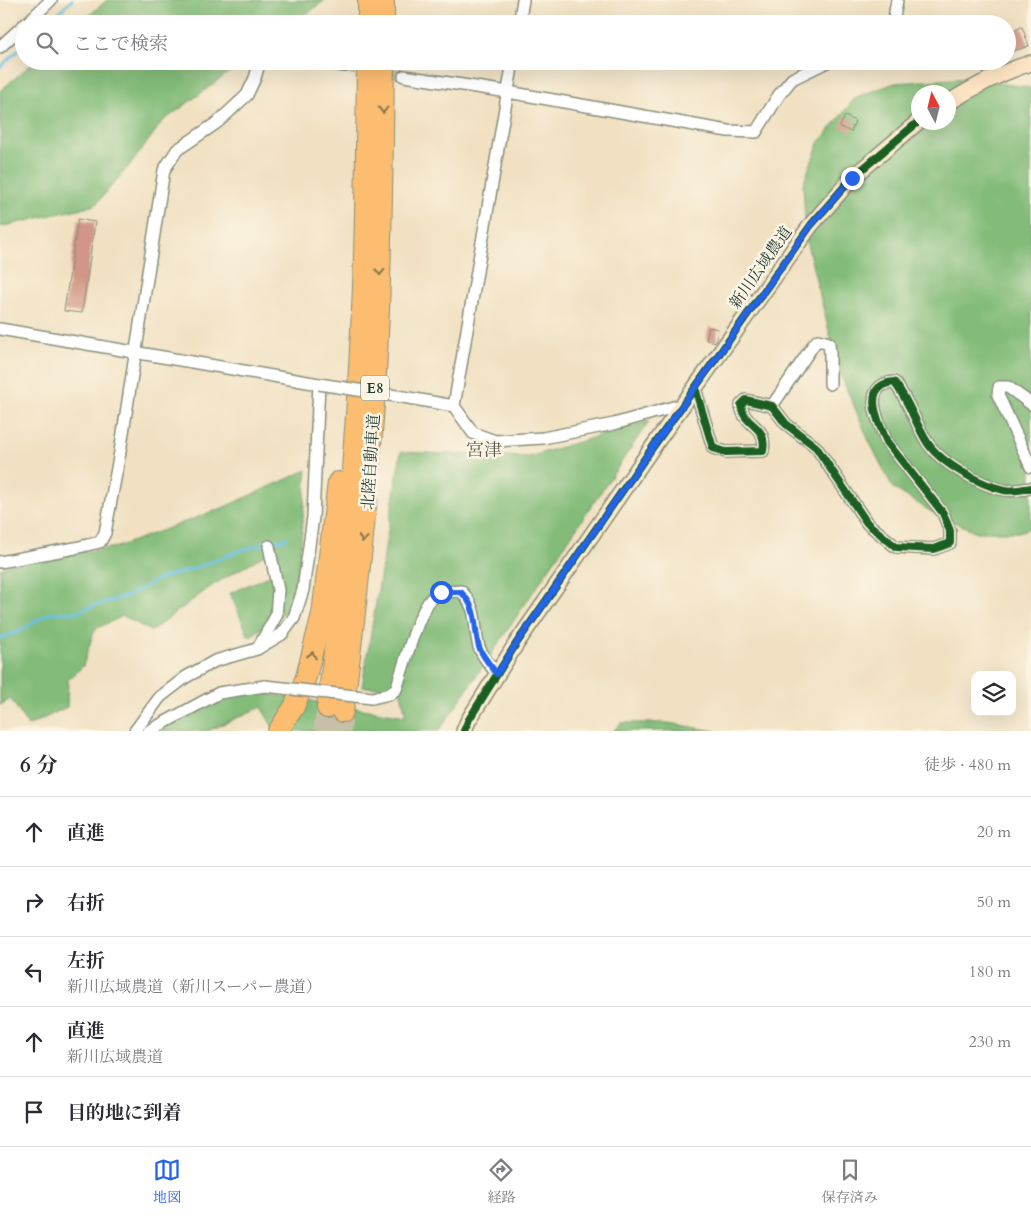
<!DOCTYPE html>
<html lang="ja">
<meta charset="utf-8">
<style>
body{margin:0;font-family:Cardo,"Noto Serif JP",serif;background:#f2f2f3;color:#2b2b33}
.controls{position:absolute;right:15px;bottom:15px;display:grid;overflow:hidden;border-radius:10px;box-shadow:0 5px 20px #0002}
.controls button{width:45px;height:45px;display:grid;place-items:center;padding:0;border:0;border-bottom:1px solid #e1e1e2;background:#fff;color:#2b2b33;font:25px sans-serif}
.compass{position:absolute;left:911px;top:85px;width:45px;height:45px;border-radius:50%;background:#fff;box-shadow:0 5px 20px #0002;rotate:353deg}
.stop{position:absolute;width:15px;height:15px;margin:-11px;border:4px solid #2563eb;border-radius:50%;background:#fff}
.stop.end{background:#2563eb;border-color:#fff;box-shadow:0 1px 5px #0008}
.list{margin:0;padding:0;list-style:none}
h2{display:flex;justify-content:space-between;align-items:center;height:65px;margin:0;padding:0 20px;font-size:21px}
h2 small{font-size:16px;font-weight:400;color:#7c7c81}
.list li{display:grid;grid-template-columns:32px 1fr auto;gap:15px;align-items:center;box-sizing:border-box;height:70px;padding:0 20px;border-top:1px solid #e1e1e2}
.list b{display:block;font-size:19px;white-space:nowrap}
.list p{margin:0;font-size:16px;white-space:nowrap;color:#7c7c81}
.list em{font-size:16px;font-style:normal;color:#7c7c81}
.icon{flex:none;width:28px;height:28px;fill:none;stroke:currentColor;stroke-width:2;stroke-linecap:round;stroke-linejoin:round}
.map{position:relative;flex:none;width:1031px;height:731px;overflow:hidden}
.search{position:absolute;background:#fff;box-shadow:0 5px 20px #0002;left:15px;right:15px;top:15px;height:55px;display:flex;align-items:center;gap:12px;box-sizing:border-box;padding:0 18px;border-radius:28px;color:#7c7c81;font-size:19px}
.sheet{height:415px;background:#fff}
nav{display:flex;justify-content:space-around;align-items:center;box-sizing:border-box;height:70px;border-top:1px solid #e1e1e2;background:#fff;font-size:14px;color:#7c7c81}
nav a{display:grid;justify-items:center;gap:2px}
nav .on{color:#2563eb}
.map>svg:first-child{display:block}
.forest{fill:#83bc79;stroke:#517c56;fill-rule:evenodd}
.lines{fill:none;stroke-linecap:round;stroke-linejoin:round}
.stream{stroke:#65bfe3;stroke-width:3}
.building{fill:#d19685}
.street-tunnel{stroke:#c7c0a6;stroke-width:11;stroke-dasharray:11 5.5;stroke-linecap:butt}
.highway-tunnel{stroke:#c7c0a6;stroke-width:20;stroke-dasharray:20 10;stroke-linecap:butt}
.street-casing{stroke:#888f7b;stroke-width:14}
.secondary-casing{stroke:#888f7b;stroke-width:18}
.highway-casing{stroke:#888f7b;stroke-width:22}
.street{stroke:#fff;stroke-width:11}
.secondary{stroke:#fee5c5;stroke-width:15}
.highway{stroke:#fcbd6f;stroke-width:20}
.street-bridge-casing{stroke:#888f7b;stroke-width:14;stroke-linecap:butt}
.street-bridge{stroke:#fff;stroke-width:11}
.cycleway-casing{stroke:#fcf5e5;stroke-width:11}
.cycleway{stroke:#1b5e20;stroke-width:8}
.oneway{stroke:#82774f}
.route{stroke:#2563eb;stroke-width:6}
.labels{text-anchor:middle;stroke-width:5;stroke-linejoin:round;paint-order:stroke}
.shield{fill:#fcf5e5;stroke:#617469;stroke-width:1}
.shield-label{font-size:15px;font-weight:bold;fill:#1f3d34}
.street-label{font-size:16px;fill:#1f3d34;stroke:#fcf5e5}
.neighbourhood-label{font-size:18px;fill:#5d5c50;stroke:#fcf5e5}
</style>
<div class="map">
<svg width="1031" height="731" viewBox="0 0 1031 731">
<rect width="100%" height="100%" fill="#fcf5e5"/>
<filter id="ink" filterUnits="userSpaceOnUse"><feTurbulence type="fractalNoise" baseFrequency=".02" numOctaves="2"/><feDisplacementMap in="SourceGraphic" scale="10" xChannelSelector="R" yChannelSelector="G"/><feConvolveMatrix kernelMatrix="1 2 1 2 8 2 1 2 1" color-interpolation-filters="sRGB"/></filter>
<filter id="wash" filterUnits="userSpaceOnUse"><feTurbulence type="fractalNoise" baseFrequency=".0096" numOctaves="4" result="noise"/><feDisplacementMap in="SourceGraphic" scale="20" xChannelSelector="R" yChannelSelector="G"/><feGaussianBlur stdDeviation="1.12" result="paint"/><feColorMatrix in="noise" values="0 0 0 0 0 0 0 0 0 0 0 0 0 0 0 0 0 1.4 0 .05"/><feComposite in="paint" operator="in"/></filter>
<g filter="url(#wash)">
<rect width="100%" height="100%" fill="#f1e1c2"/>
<g class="forest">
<polygon points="107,0 325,0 294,24 79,24"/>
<polygon points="35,61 244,61 162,122 134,160 95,205 0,227 0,91"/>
<path d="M966,78l65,10v440l-13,4h-41l-42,-18 -42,-26 -24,-47 -30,-70 -33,-131 -3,-56 16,-41 37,-46 39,-14zM918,92h30v30h-30z"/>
<polygon points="649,421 439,731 275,731 261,707 208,731 147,731 225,687 406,716 400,688 362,687 401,452 528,457"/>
<polygon points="307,470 299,566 287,611 249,637 230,593 278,572 271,551 213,585 151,631 123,616 97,628 93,634 83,666 68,680 67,707 28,726 11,699 0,705 0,569 12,563 117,547 220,509"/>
<polygon points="621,723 668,723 716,731 613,731"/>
</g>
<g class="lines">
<g class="stream">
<polyline points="46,24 72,0"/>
<polyline points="0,67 24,45"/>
<polyline points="0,638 16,633 50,613 77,612 98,604 127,596 161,578 192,569 242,550 287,538"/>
</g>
</g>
<g id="blocks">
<g class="building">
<polygon points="1022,27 1029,46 1007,53 1007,32"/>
<polygon points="845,116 855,121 851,132 840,127"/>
<polygon points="78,219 95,222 82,313 64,311"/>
<polygon points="709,327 718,329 716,342 706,340"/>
</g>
</g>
</g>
<g filter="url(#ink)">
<use href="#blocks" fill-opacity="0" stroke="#888f7b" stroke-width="1"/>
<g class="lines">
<polyline class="street-tunnel" points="345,66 404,76"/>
<g class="highway-tunnel">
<polyline points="323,731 327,708"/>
<polyline points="341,731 343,712"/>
</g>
<defs>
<g id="street">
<polyline points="26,24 51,0"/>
<polyline points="519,24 523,0"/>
<polyline points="893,24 897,0"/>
<polyline points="0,47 24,25"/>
<polyline points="314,61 345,66"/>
<polyline points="513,61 454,406 473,433 495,441 543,438 614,424 684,404"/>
<polyline points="404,76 508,92 728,131 756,132 779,95 792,79 829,61"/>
<polyline points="0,329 319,384 313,517 303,590 294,618 282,634 257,649 215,661 186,677 160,697 135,731"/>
<path d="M695,388l18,60 13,4 37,-1c5,-27 -19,-23 -22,-46l5,-5 26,6 14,18 30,23 51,76 29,24 38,2 16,-6v-12l-7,-18 -56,-71c-9,-20 -27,-57 7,-60 15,18 21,41 33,60 13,21 54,43 77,48 8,2 19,-1 27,-2"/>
<polyline points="403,397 454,406"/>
<polyline points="1031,404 1008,387 999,387 998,395 1031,467"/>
<polyline points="772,406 814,344 818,340 829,343 830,353 830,384"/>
<polyline points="0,562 75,548 100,542 105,533 120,452 164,170 177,150 218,122 247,95 255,78 260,61"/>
<polyline points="258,648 276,616 278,590 269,546"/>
<path d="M372,698l18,-4 6,-5c8,-22 21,-76 36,-91 7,-8 20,-6 29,-7 18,19 12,34 18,56 3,9 12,19 18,27"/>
<polyline points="149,731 219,693 265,686"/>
</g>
<g id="secondary">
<path d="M948,103c27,-17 54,-31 83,-40"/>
<polyline points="464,731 468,721 516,644 650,451 811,225 852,178 918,122"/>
</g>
<g id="highway">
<polyline points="368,24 368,0"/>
<polyline points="384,24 384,0"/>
<path d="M327,708c17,-132 29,-265 35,-398 4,-83 4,-166 5,-249"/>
<path d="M343,712c17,-133 31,-267 36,-402 3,-83 4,-166 5,-249"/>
<polyline points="278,731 294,707 306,677 322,614 338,482"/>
</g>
</defs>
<use href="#street" class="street-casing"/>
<use href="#secondary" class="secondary-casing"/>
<use href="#highway" class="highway-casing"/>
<use href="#street" class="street"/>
<use href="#secondary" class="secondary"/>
<use href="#highway" class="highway"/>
<defs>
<g id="street-bridge">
<polyline points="319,384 403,397"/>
<polyline points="265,686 372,698"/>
</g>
</defs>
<use href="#street-bridge" class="street-bridge-casing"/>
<use href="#street-bridge" class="street-bridge"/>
<defs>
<g id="cycleway">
<path d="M695,388l18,60 13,4 37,-1c5,-27 -19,-23 -22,-46l5,-5 26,6 14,18 30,23 51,76 29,24 38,2 16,-6v-12l-7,-18 -56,-71c-9,-20 -27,-57 7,-60 15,18 21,41 33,60 13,21 54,43 77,48 8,2 19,-1 27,-2"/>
<polyline points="464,731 468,721 516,644 650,451 811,225 852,178 918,122"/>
</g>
</defs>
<use href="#cycleway" class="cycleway-casing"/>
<use href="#cycleway" class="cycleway"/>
</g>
<defs><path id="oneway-chevron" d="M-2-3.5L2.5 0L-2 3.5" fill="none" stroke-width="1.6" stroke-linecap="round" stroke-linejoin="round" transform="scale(1.25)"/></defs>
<g class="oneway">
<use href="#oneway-chevron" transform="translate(383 110) rotate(91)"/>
<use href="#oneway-chevron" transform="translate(380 272) rotate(92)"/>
<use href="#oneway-chevron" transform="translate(363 539) rotate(96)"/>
<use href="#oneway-chevron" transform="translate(312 655) rotate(-76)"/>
</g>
</g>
<g class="lines" filter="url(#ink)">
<path class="route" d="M441,592h20c18,18 12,33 18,55 3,9 12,19 18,27l19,-30 134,-193 161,-226 41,-47"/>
</g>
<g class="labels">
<rect class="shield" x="361" y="375.5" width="28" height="25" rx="4"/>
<g class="shield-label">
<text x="375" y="393">E8</text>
</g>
<g class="street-label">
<text transform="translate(760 267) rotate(-55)" y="6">新川広域農道</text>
<text transform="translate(370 462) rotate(-86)" y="6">北陸自動車道</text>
</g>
<g class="neighbourhood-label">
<text x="484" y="456">宮津</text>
</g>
</g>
</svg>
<div class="controls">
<button><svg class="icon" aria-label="layers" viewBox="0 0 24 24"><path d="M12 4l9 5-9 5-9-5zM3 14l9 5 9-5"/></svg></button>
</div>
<svg class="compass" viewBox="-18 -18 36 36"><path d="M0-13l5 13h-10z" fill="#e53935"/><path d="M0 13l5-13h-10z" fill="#7c7c81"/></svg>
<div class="stop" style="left:441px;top:592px"></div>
<div class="stop end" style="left:852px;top:178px"></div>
<div class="search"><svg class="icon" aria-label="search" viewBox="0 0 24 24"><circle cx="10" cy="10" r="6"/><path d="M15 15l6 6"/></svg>ここで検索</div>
</div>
<section class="sheet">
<h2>6 分<small>徒歩 · 480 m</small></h2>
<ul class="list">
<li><svg class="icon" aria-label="ahead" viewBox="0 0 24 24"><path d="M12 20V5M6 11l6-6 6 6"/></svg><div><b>直進</b></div><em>20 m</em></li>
<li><svg class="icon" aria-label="right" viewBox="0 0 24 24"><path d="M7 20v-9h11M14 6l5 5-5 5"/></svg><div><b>右折</b></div><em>50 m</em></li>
<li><svg class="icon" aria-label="left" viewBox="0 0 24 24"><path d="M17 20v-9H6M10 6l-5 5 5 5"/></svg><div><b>左折</b><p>新川広域農道（新川スーパー農道）</p></div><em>180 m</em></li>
<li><svg class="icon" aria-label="ahead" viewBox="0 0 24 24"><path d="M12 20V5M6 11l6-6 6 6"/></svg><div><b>直進</b><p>新川広域農道</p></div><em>230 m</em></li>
<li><svg class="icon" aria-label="arrive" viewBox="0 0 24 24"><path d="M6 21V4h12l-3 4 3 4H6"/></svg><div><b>目的地に到着</b></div></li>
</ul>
</section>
<nav>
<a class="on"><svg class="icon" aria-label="map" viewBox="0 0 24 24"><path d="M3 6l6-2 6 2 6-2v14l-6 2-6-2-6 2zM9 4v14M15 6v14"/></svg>地図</a>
<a><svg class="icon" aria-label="directions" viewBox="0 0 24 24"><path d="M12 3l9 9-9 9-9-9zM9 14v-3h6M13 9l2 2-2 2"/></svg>経路</a>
<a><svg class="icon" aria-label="saved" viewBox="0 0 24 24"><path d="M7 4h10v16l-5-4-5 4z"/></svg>保存済み</a>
</nav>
